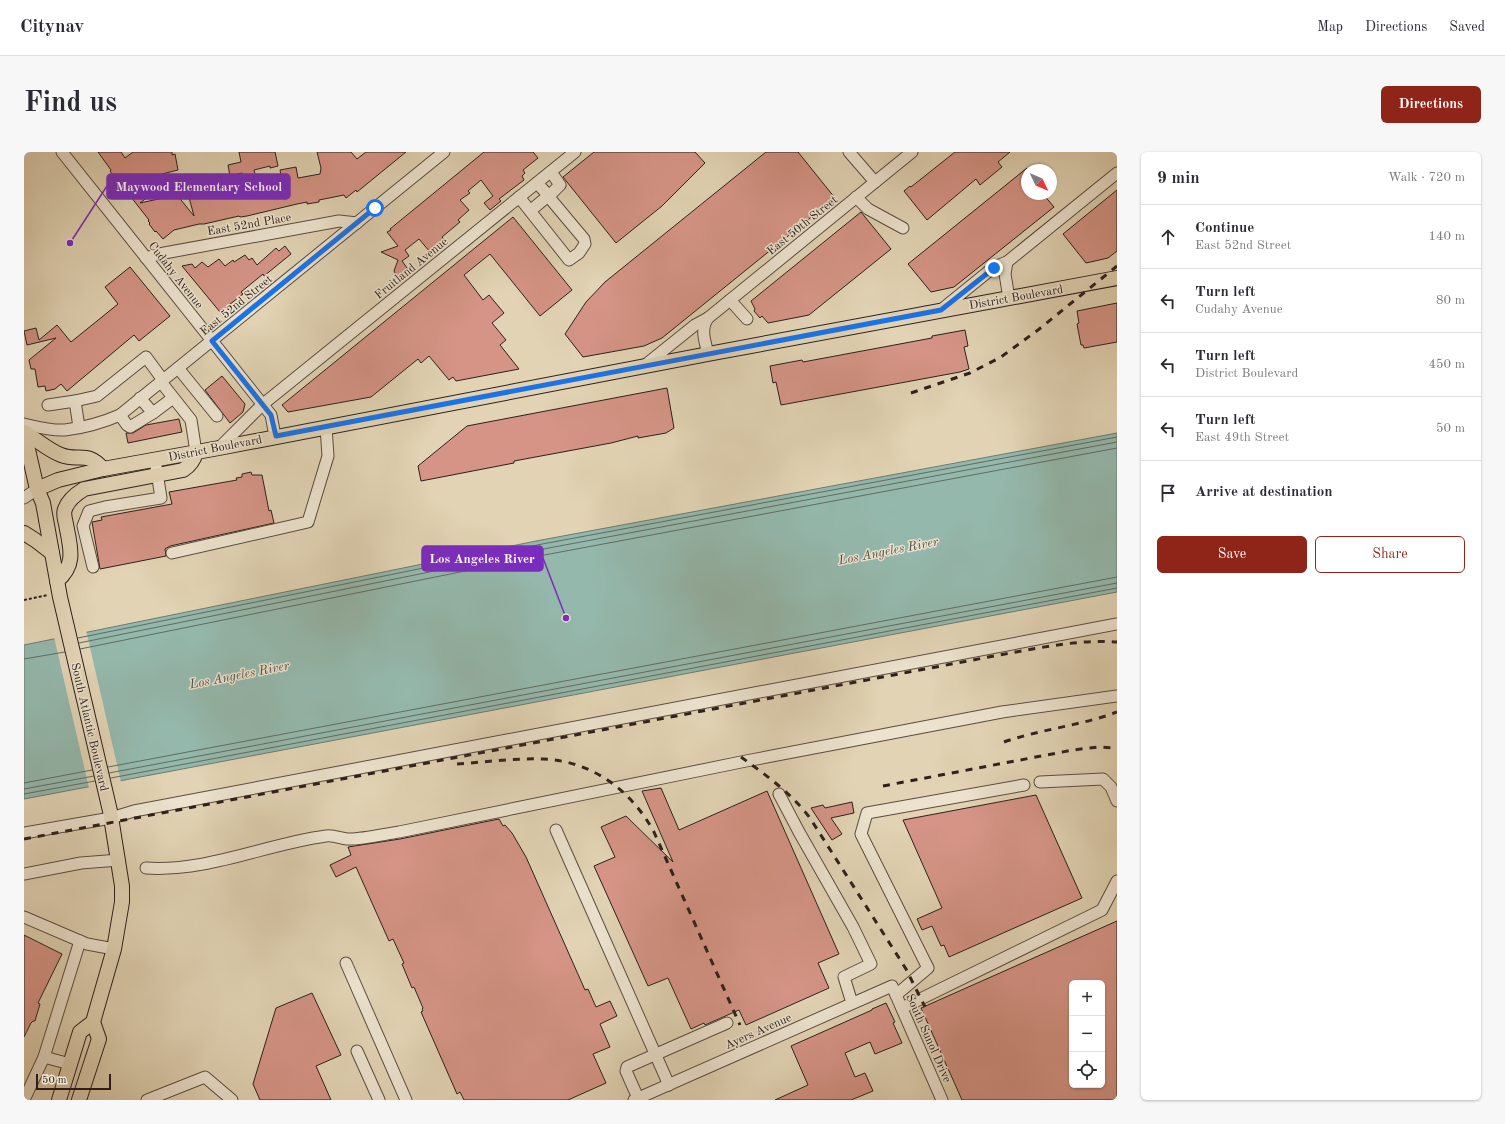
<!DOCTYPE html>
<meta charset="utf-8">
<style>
body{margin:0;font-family:"Old Standard TT",serif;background:#f7f7f7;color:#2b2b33}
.controls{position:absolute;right:12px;bottom:12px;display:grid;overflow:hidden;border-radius:6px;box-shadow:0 1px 3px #0004}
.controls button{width:36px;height:36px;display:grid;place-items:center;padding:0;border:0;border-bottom:1px solid #e1e1e2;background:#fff;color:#2b2b33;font:20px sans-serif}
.compass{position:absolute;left:997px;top:12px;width:36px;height:36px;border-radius:50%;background:#fff;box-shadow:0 1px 3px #0004;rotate:134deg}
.scale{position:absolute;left:12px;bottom:10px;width:75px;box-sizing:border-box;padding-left:4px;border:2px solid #2d201a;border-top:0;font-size:11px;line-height:14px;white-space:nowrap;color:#2d201a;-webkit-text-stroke:3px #ece2ce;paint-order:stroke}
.stop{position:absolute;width:12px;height:12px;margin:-9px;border:3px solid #1a73e8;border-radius:50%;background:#fff}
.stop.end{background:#1a73e8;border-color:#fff;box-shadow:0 1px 4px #0008}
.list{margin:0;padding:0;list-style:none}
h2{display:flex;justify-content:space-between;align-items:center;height:52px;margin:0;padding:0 16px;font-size:17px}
h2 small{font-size:13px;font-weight:400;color:#7c7c81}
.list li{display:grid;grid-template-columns:26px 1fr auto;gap:12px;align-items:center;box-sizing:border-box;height:64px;padding:0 16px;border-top:1px solid #e1e1e2}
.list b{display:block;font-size:15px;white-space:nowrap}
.list p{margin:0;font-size:13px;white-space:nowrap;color:#7c7c81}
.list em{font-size:13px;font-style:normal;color:#7c7c81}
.actions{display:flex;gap:8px;padding:12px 16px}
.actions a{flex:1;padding:9px 0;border:1px solid #8f2418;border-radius:6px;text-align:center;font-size:14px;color:#8f2418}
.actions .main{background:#8f2418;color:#fff}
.icon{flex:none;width:22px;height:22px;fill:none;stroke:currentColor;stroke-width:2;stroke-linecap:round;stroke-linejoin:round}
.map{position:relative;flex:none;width:1093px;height:948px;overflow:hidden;border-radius:6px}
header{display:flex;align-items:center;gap:24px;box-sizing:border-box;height:56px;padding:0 20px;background:#fff;border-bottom:1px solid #e1e1e2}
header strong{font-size:19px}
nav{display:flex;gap:22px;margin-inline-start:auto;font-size:14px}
.intro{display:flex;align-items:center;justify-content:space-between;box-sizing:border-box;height:96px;padding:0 24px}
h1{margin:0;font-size:28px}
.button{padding:10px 18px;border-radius:6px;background:#8f2418;color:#fff;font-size:14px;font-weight:700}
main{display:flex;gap:24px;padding:0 24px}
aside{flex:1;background:#fff;border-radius:6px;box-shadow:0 1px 3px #0004}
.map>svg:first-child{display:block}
.water{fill:#94b8ac;stroke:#6b7b72}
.pier{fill:#e1d3b4}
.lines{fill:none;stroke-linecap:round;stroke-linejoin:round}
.shore{stroke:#606c63;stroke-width:1}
.building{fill:#d59486;stroke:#2d201a;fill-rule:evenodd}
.minor-casing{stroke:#5a4d40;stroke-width:13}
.major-casing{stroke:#2d201a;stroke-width:16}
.path{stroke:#2d201a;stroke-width:2;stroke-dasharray:3 2;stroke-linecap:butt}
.minor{stroke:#ece2ce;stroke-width:11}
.major{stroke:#e1d3b4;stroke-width:14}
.rail{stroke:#2d201a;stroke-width:3;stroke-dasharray:7 7;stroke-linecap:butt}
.route{stroke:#1a73e8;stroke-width:5}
.labels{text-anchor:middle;stroke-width:3;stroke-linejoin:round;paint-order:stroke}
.street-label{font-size:12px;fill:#2d201a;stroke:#ece2ce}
.water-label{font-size:13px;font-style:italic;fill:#4c4e46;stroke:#ece2ce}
.leader{fill:none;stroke:#7b2cbf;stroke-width:1.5}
.callout-dot{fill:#7b2cbf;stroke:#ece2ce;stroke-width:1.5}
.callout{fill:#7b2cbf;stroke:#7b2cbf;stroke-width:1.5}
.callout-label{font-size:13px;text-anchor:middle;font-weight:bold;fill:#fff}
</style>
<header>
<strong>Citynav</strong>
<nav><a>Map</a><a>Directions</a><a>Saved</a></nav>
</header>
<div class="intro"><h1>Find us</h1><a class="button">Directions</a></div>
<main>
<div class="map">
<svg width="1093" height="948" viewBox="0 0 1093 948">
<rect width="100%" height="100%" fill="#e1d3b4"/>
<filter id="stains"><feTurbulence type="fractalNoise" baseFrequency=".005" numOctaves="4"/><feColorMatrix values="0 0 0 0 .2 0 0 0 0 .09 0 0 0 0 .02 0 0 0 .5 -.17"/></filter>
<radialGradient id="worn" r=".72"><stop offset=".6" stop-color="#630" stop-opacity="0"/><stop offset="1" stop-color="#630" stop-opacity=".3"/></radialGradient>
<polygon class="water" points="1093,281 1093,440 0,647 0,493 512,389"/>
<polygon class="pier" points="62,478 97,630 65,636 30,485"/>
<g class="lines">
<g class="shore">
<polyline points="54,486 513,393 1093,285"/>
<polyline points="55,491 514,398 1093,290"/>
<polyline points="56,497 515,404 1093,296"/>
<polyline points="0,507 41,500"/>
<polyline points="84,615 1093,425"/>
<polyline points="85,621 1093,431"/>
<polyline points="87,626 1093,436"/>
<polyline points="0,631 68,618"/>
<polyline points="0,637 70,624"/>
<polyline points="0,642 71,629"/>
</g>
</g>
<g class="building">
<polygon points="74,0 97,0 101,6 109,0 148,0 148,3 151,2 154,18 138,22 143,29 142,31 116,51 153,43 170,64 163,38 192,31 193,35 201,33 204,46 223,42 218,21 206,24 204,13 217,10 215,0 251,0 254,14 246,16 246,14 230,18 235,39 259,34 256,18 272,15 274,26 296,22 297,16 293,0 327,0 333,7 342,0 382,0 333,40 332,38 322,46 320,43 295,48 295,50 283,52 283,50 273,52 223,64 216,65 215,64 180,72 175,72 150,78 139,87 132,79 131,80 125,72 126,71 124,69 125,68 107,45 106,46 86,24 89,23 86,19 87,18"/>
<polygon points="460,0 509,0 514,6 499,18 501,21 498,24 500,28 475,47 477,49 466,58 460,51 469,44 457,28 444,39 446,41 436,48 445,58 434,68 436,70 418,85 422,90 416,95 414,93 406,100 395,87 381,98 385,104 378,109 383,116 383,122 379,125 373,125 370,119 374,108 357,100 374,94 363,80 367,78 366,77"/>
<polygon points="570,0 671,0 681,11 638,54 592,91 539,25"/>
<polygon points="742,0 774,0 811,46 638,186 620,194 559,205 541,182 562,150 581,130"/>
<polygon points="931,0 986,0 974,10 978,15 956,33 952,27 903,68 880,39 886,34 887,35"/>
<polygon points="1003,16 1003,42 1019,42 1030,55 930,135 907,140 884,112"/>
<polygon points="1093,38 1093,99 1084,106 1062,111 1039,82"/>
<polygon points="837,60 867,97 785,163 744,171 738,164 736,166 730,159 731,157 727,149"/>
<polygon points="489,65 548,138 516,164 466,102 440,123 459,148 465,143 480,161 468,171 482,188 476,193 495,217 432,229 429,225 425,228 405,204 397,211 394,207 347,245 264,260 258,253"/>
<polygon points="261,94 267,102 240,124 239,122 217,140 219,142 196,160 158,114 168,112 171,116 178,110 184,115 195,107 201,114 209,108 210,110 221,103 225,108 228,106 233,113 252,96 255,99"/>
<polygon points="106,115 146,164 115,189 110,183 43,239 37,232 31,237 22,239 21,234 14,235 11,217 7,217 5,208 32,186 3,193 0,179 12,176 15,188 33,173 47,190 94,152 81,135"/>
<polygon points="1093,151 1093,190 1060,196 1059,193 1057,193 1053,172 1055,171 1053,159"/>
<polygon points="941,178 944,194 940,195 945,217 936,220 757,253 752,230 749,231 746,214 778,208 779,210 908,186 908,184"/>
<polygon points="198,224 221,252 219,260 206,271 181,238"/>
<polygon points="643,236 650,276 642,281 614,286 614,284 587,291 490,309 490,311 397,329 394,314 443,274"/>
<polygon points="155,267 158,280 104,291 102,281 109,281 122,273"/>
<polygon points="227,320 228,323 238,323 245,359 247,358 250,371 146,394 141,397 142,404 76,417 68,370 78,368 77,365 148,352 145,340 213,328 212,326 218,325 218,322"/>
<polygon points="637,636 655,678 743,639 815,802 794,811 805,836 722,873 715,858 681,873 680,871 667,877 644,826 624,834 570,714 591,705 577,675 602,664 649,710 618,639"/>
<polygon points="1012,643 1058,746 925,805 920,793 917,794 908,774 898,778 893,767 918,756 879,668"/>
<polygon points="828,650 830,661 807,666 818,682 808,688 787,656 799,653 801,656"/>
<polygon points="475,667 479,674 481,673 488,681 502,705 561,838 564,837 572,855 586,849 593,864 576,872 586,895 569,902 582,931 544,948 440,948 436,940 433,942 397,860 399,859 398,857 399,856 390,835 388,836 378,812 380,811 369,787 365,789 332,715 312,725 306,713 327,703 324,695 376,687"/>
<path d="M1093,769v179h-155l-41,-92zM1048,831h30v102h-30z"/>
<polygon points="0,783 38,802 14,851 16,852 11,869 9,869 7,871 0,885"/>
<polygon points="288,841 317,903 292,914 307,948 236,948 229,932 252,856"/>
<polygon points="862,851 871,870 869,871 878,891 851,902 846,890 821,901 831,925 841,921 849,939 827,948 751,948 784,933 767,894 848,858 848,857"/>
</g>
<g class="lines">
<defs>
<g id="minor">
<polyline points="38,0 247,263 251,284"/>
<polyline points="825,0 851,30"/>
<polyline points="513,31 525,44 536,33 527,20"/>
<polyline points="495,45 545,108 555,101 561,92 560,87 524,44 506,59"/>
<polyline points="832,45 844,57 879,76"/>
<polyline points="122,106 135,102 315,69 333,71"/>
<polyline points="983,110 981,122 985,146"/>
<polyline points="706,148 723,167"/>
<polyline points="917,158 970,115 983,110 1093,21"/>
<path d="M684,202c-3,-13 -8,-25 0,-36"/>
<polyline points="620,214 671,173 684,166 888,0"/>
<polyline points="154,216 193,264"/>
<polyline points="137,230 167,268 172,300"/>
<polyline points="116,246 129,261 149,246"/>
<polyline points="51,249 73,244 122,205 139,228"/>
<polyline points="24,253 51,249 55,275"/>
<polyline points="96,263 103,273 106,275 129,261"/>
<path d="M0,272c13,3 27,7 41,6 17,-2 39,-8 55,-15l324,-263"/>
<polyline points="195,296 238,253 551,0"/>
<polyline points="0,346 13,337"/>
<polyline points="148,401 284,370 304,304 302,275"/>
<polyline points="69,415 59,374 65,359 81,355 137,346 131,308"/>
<polyline points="1016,630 1079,627 1087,635 1093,649"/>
<polyline points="755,642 775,680 829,775 847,812 820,825 828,851"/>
<polyline points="532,678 645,933"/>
<polyline points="0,681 87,666 110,659 1093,472"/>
<path d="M122,716c62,4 120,-24 180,-32 7,-1 14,2 21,3 13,1 38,-5 52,-7l347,-71 256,-49 115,-16"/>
<polyline points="0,722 57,711 95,708"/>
<polyline points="0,765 63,792 90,797"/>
<polyline points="322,811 382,948"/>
<polyline points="872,843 904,816 837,682 843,661 1000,633"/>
<polyline points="878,856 1078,758 1093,729"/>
<polyline points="333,899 355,948"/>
<polyline points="20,905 46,912"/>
<polyline points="614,946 602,919 603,915 703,871"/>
<polyline points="0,948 20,905 56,789"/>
<polyline points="123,948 181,925 208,948"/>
<polyline points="610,948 868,834 918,948"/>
</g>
<g id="major">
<polyline points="0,280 13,337 19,351 36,445 86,659 98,734 98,750 90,797 69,870 56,880 35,948"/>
<path d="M0,280c12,7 24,18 37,23 18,7 26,-5 42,14"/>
<polyline points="13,337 34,328 79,317 195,296 684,202 1093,126"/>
<polyline points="0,381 11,388 28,401"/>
<path d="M33,429c20,-17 13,-34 9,-57 -1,-5 -3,-10 -1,-15 3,-9 11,-15 19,-20l99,-19c8,-5 11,-10 13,-18"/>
<polyline points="55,948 75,887 69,870"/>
</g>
</defs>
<use href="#minor" class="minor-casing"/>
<use href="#major" class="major-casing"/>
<polyline class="path" points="0,448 24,443"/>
<use href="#minor" class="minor"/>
<use href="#major" class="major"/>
<g class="rail">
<polyline points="887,241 946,221 977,205 1014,178 1093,114"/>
<path d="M980,590c37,-13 76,-16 113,-30"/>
<path d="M717,605c25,18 50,36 69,61l96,151 19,38"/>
<path d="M433,612c29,-2 58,-6 86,-5 49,2 88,31 111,73l86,193"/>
<polyline points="859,634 1049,598 1074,595 1093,596"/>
<path d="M0,687l970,-183c41,-7 82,-17 123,-14"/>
</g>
</g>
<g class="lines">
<polyline class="route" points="351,56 188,189 247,263 252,284 917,158 970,116"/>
</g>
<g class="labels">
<g class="street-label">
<text transform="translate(225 72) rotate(-10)" y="4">East 52nd Place</text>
<text transform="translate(778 73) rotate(-39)" y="4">East 50th Street</text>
<text transform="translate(387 116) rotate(-39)" y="4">Fruitland Avenue</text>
<text transform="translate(152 123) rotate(52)" y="4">Cudahy Avenue</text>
<text transform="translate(992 145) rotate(-10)" y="4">District Boulevard</text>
<text transform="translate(212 153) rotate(-39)" y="4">East 52nd Street</text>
<text transform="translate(191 296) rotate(-11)" y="4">District Boulevard</text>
<text transform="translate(66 575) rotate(77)" y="4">South Atlantic Boulevard</text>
<text transform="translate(734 879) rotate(-24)" y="4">Ayers Avenue</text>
<text transform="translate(905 886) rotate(66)" y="4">South Sunol Drive</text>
</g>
<g class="water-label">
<text transform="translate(864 398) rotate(-11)" y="5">Los Angeles River</text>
<text transform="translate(215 522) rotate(-11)" y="5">Los Angeles River</text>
</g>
</g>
<path class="leader" d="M46 91L83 34M542 466L519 406"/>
<g class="callout-dot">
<circle cx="46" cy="91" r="4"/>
<circle cx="542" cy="466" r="4"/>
</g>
<g class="callout">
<rect x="83" y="22" width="183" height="25" rx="4"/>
<rect x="398" y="394" width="121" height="25" rx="4"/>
</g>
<g class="callout-label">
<text x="175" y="39">Maywood Elementary School</text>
<text x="458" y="411">Los Angeles River</text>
</g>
<rect width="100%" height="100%" filter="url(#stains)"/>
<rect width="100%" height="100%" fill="url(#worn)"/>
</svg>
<div class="controls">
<button>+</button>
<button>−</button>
<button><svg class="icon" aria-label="locate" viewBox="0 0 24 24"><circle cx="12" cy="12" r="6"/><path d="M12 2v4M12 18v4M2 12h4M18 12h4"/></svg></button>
</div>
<svg class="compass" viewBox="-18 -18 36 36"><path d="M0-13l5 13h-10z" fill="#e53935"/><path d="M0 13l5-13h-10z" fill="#7c7c81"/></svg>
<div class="scale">50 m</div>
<div class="stop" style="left:351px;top:56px"></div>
<div class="stop end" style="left:970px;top:116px"></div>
</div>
<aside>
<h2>9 min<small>Walk · 720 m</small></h2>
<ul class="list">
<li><svg class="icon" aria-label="ahead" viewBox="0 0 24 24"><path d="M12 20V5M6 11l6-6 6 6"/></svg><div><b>Continue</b><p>East 52nd Street</p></div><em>140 m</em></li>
<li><svg class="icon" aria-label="left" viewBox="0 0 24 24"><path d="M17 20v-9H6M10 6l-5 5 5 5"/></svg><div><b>Turn left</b><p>Cudahy Avenue</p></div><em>80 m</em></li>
<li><svg class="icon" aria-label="left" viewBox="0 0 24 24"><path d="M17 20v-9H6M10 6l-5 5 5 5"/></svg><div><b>Turn left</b><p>District Boulevard</p></div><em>450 m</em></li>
<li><svg class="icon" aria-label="left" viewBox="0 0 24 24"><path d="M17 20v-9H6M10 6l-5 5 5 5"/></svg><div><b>Turn left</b><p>East 49th Street</p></div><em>50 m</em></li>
<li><svg class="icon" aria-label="arrive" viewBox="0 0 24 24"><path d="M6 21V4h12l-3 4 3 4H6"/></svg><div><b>Arrive at destination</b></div></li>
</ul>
<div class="actions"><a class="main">Save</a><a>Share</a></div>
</aside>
</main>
